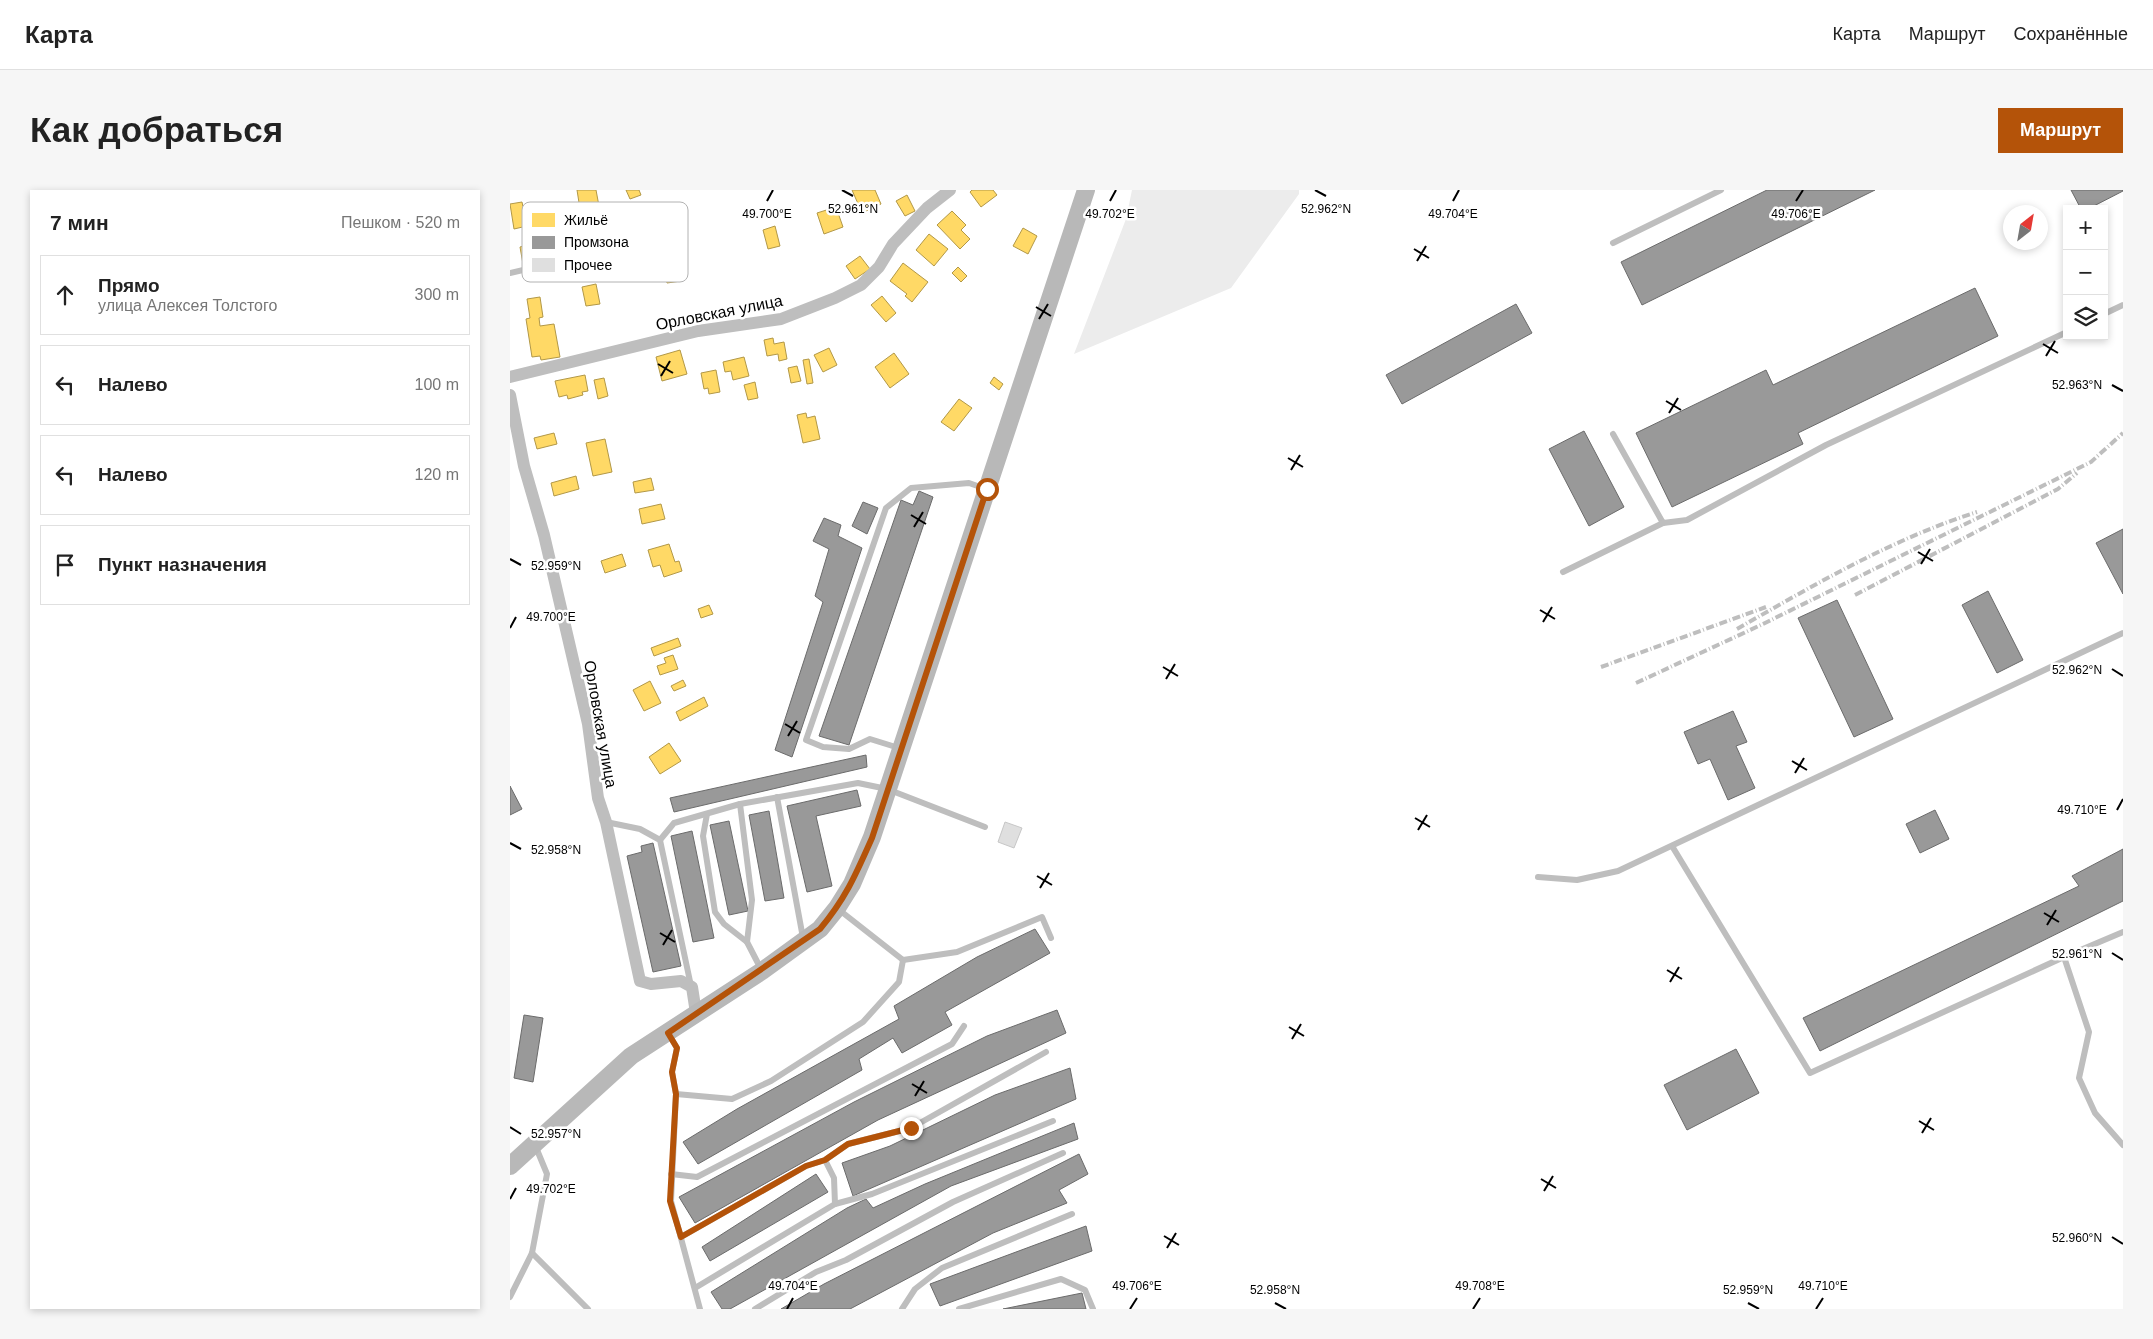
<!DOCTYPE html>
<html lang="ru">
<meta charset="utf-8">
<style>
body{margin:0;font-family:Helvetica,sans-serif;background:#f6f6f6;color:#222}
.controls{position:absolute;right:15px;top:15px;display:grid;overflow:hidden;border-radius:0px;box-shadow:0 2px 8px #0003}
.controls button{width:45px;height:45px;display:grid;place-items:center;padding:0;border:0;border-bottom:1px solid #e0e0e0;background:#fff;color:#222;font:25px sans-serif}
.compass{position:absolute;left:1493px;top:15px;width:45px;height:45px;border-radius:50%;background:#fff;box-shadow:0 2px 8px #0003;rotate:31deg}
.stop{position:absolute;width:15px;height:15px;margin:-11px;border:4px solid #b45309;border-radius:50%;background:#fff}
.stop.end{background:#b45309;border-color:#fff;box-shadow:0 1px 5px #0008}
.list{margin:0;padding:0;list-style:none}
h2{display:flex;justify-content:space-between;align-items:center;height:65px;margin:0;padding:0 20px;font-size:21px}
h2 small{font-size:16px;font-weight:400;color:#767676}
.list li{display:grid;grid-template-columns:32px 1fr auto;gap:15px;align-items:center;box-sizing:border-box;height:80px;margin:0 10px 10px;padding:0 10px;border:1px solid #e0e0e0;border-radius:0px}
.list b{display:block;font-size:19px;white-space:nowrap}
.list p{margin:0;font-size:16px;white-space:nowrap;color:#767676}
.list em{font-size:16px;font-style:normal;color:#767676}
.icon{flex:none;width:28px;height:28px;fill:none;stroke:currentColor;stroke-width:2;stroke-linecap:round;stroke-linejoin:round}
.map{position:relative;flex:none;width:1613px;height:1119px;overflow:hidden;border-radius:0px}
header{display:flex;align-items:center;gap:30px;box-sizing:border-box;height:70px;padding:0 25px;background:#fff;border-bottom:1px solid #e0e0e0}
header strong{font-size:24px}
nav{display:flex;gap:28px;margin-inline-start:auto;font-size:18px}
.intro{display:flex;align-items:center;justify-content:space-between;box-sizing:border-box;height:120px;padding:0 30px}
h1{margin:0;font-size:35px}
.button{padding:12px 22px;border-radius:0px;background:#b45309;color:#fff;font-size:18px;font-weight:700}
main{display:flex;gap:30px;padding:0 30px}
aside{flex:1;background:#fff;border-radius:0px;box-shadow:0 2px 8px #0003}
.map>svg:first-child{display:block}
.green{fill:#ececec}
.homes{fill:#ffd966;stroke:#b29847}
.industry{fill:#999;stroke:#6b6b6b}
.building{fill:#dfdfdf;stroke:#c7c7c7}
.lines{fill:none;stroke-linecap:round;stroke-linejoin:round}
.lane{stroke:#bebebe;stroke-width:6}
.street{stroke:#bebebe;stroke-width:12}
.secondary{stroke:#b8b8b8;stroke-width:18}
.rail{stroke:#bebebe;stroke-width:4;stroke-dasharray:8 2.5 1 2.5;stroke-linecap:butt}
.route{stroke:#b45309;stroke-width:6}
.ticks{fill:none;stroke:#000;stroke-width:2}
.labels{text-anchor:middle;stroke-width:5;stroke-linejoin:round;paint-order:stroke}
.street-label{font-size:16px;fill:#000;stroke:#fff}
.key{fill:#fff;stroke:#b2b2b2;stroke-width:1}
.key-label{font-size:14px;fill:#000}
.ticks-label{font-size:12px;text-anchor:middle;fill:#000;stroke:#fff;stroke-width:5;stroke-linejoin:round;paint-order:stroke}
</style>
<header>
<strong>Карта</strong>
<nav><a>Карта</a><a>Маршрут</a><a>Сохранённые</a></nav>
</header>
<div class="intro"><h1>Как добраться</h1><a class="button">Маршрут</a></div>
<main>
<aside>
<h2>7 мин<small>Пешком · 520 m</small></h2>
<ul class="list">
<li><svg class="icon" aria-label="ahead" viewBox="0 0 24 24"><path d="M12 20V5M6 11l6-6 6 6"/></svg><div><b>Прямо</b><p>улица Алексея Толстого</p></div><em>300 m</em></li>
<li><svg class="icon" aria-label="left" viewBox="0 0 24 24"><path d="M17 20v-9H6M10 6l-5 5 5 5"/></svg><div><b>Налево</b></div><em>100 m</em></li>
<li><svg class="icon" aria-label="left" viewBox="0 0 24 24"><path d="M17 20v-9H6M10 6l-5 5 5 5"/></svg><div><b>Налево</b></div><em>120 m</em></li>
<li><svg class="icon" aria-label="arrive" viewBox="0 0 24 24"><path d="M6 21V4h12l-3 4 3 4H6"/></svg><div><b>Пункт назначения</b></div></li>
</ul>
</aside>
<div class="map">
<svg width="1613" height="1119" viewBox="0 0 1613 1119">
<rect width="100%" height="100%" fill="#fff"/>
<polygon class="green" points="622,0 789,0 789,4 721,98 564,164 616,29"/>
<g class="homes">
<polygon points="67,0 86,0 89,16 70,19"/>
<polygon points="116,0 129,0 131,5 120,9"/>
<polygon points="342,0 365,0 371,14 352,23"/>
<polygon points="462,0 483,0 487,5 471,17 460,2"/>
<polygon points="397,5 405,21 395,26 386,11"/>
<polygon points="12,12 17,36 4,39 0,14"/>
<polygon points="326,17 333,37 314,44 307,23"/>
<polygon points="442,21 456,35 451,40 460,49 450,59 427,35"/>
<polygon points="265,36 270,56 258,59 253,40"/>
<polygon points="513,38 527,46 518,64 503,56"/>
<polygon points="419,44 438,59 424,76 406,60"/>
<polygon points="17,55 19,67 31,65 32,70 13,74 10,57"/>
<polygon points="166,65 171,91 157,93 152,68"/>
<polygon points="350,66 360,79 345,89 336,76"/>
<polygon points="393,73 418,92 402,112 395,106 397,104 380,91"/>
<polygon points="448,77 457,86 451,92 442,83"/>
<polygon points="86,94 90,114 76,116 72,97"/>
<polygon points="372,106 386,123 376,132 361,115"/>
<polygon points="30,107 33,127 29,128 30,136 44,134 50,167 31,170 30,166 22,167 16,129 20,128 17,109"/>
<polygon points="263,148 264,154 274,152 277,169 269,171 268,164 257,166 254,150"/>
<polygon points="319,158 327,175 313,182 304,165"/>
<polygon points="170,160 177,184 152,191 146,167"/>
<polygon points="384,163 399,184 380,198 365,177"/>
<polygon points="234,167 239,186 223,190 221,181 215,182 213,172"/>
<polygon points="299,169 303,193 297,194 293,170"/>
<polygon points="287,176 291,191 281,193 278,178"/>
<polygon points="206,180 210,202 199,204 198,198 194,199 191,183"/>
<polygon points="75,185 78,201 72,202 73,205 58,209 57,205 49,207 45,191"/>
<polygon points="484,187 493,194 489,200 480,193"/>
<polygon points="94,188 98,206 88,209 84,190"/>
<polygon points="245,192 248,208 238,210 234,195"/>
<polygon points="449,209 462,218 444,241 431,232"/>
<polygon points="296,223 297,228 305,226 310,249 293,253 287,225"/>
<polygon points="44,243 47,254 27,259 24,248"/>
<polygon points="95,249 102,282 83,286 76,253"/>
<polygon points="66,286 69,299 44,306 41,293"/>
<polygon points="141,288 144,300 125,303 123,292"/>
<polygon points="151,314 155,329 132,334 129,319"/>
<polygon points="159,354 165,372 169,371 172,381 154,387 150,375 143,377 138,360"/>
<polygon points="112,364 116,376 95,383 91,371"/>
<polygon points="199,415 203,424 191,428 188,419"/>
<polygon points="168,448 171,456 144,466 141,458"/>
<polygon points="163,465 168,479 150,485 147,476 156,473 154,468"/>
<polygon points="173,490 176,496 164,501 161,496"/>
<polygon points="140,491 151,513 134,521 123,500"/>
<polygon points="194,507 198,516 170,531 166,522"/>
<polygon points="159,553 171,571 150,584 139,567"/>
</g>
<g class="industry">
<polygon points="1257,0 1365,0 1132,115 1111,72"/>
<polygon points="1561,0 1612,0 1613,1 1578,19 1571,19"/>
<polygon points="1465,98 1488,146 1288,243 1293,254 1162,317 1126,243 1256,180 1263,195"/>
<polygon points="1006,114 1022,143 892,214 876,185"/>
<polygon points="1074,241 1114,317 1079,336 1039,259"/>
<polygon points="409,301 423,307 339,555 309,546 391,310 403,315"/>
<polygon points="353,312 368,318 357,344 342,336"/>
<polygon points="314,328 331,335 328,346 352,358 282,567 265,560 313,412 305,406 319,359 303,351"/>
<polygon points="1613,339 1613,404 1586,353"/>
<polygon points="1478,401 1513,470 1487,483 1452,415"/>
<polygon points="1327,410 1383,529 1344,547 1288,428"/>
<polygon points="1223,521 1237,552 1226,556 1245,598 1218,610 1200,569 1188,574 1174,542"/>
<polygon points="356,565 357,577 164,622 160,608"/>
<polygon points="0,596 12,619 0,625"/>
<polygon points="347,600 351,616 306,626 322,696 297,702 277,616"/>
<polygon points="1425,620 1439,649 1410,663 1396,634"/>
<polygon points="259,621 274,708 255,711 239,625"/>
<polygon points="219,631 238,721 219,725 200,635"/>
<polygon points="182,641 204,748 183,752 161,646"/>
<polygon points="143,653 171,776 143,782 117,666 132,662 131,656"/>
<polygon points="1613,659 1613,711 1310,861 1293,828 1569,696 1562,686"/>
<polygon points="525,739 540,763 435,822 442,835 392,863 383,848 349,869 352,880 188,974 173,952 227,919 389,829 384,816 467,767"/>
<polygon points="547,820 556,843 368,930 185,1033 169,1007 344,912 477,846"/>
<polygon points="14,825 33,828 23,892 4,888"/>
<polygon points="1226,859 1249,903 1177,940 1154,895"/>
<polygon points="560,878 566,909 343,1006 332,973 380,956 485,905"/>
<polygon points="564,933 568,949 441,996 220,1119 212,1119 201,1102 337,1018 356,1009 363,1018 415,994"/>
<polygon points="569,964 578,984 549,1000 557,1013 483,1043 340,1119 271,1119 314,1094"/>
<polygon points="306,984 318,1002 200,1071 192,1057"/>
<polygon points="576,1036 582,1061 430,1116 420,1094"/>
<polygon points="572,1103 576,1119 493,1119"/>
</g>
<polygon class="building" points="495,632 512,638 504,658 488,652"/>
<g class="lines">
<g class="lane">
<polyline points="1103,53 1211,0"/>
<polyline points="0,83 154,47"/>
<polyline points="1594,124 1613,115"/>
<polyline points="1103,244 1153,333 1177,330 1316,255 1557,142"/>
<polyline points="1053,382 1153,333"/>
<polyline points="389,558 360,549 339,559 313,557 296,550 376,318 401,298 459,293 476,299"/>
<polyline points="267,607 293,748"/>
<polyline points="230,614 242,710 237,752 252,781"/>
<polyline points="197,624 193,646 205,722 214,734 237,752"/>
<polyline points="96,632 130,639 150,650 181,796"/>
<polyline points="150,650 164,633 230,614 348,593 377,599 475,637"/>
<polyline points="1162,656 1300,883 1554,767 1613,742"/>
<polyline points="1028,687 1067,690 1108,681 1613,443"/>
<polyline points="328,719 393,770 447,762 532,727 541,748"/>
<polyline points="1554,767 1579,842 1569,888 1585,923 1613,955"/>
<polyline points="158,843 167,858 162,882 166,904 161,1011 190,1119"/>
<polyline points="166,904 222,909 261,891 353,832 389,792 393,770"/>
<polyline points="161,984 187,987 442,854 454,836"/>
<polyline points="325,1014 362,1004 543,931"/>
<polyline points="171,1047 296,976 315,970 338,954 401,938 536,862"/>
<polyline points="22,1063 78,1119"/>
<polyline points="185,1098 325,1014 324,988 315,970"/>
<polyline points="0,1107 22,1063 37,984 25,955"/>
<polyline points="245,1119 306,1082 336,1070 443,1012 553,963"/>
<polyline points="392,1119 405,1099 432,1078 562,1024"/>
<polyline points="449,1119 551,1089 575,1100 583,1119"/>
</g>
<g class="street">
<polyline points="0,187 188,141 271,129 325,108 351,95 369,77 383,54 417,18 440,0"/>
<polyline points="0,205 14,276 34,345 78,534 88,608 96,632 130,791 141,794 171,791 182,797 186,823"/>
</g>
<polyline class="secondary" points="0,976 121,866 252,781 310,739 327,718 342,694 362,647 576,0"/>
<g class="rail">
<polyline points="1345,405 1548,299 1567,283"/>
<path d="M1227,439c77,-44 155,-90 240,-117"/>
<polyline points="1091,477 1256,417"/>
<polyline points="1126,493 1253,434 1581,272 1613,243"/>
</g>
</g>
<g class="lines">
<path class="route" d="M401,938l-63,16 -23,16 -19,6 -125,71 -11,-36 6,-107 -4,-22 5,-24 -9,-15 152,-104c26,-31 36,-55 52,-91l115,-349"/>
</g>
<path class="ticks" d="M332,0l11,6M805,0l11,6M257,11l6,-11M600,11l6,-11M943,11l6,-11M1286,11l7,-11M904,59l15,9M907,71l9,-15M526,117l15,9M529,129l9,-15M1533,154l15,9M1536,166l9,-15M148,174l15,9M151,186l9,-15M1602,195l11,6M1156,211l15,9M1159,223l9,-15M778,268l15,9M781,280l9,-15M401,325l15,9M404,337l9,-15M1408,362l15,9M0,369l11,6M1411,374l9,-15M1030,420l15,9M1033,432l9,-15M0,438l6,-11M653,477l15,9M1602,479l11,7M656,489l9,-15M275,534l15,9M278,546l9,-15M1282,571l15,9M1285,583l9,-15M1607,620l6,-11M905,628l15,9M908,640l9,-15M0,653l11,6M527,686l15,9M530,698l9,-15M1534,723l15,9M1537,735l9,-15M150,743l15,9M153,755l9,-15M1602,763l11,7M1157,780l15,9M1160,792l9,-15M779,837l15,9M782,849l9,-15M402,894l15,9M405,906l9,-15M1409,931l15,9M0,937l11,7M1412,943l9,-15M1031,989l15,9M1034,1001l9,-15M0,1009l6,-11M654,1046l15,9M1602,1047l11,7M657,1058l9,-15M765,1113l11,6M1238,1113l11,6M277,1119l6,-11M620,1119l7,-11M963,1119l7,-11M1306,1119l7,-11"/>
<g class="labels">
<g class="street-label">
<text transform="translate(209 122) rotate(-11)" y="6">Орловская улица</text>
<text transform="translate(91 534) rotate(80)" y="6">Орловская улица</text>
</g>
</g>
<rect x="12" y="12" width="166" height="80" rx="8" class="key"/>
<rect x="22" y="23" width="23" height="14" fill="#ffd966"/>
<rect x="22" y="46" width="23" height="13" fill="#999"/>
<rect x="22" y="68" width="23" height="14" fill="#dfdfdf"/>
<g class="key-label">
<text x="54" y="35">Жильё</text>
<text x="54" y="57">Промзона</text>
<text x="54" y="80">Прочее</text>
</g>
<g class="ticks-label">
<text x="343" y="23">52.961°N</text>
<text x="816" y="23">52.962°N</text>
<text x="257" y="28">49.700°E</text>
<text x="600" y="28">49.702°E</text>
<text x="943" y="28">49.704°E</text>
<text x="1286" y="28">49.706°E</text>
<text x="1567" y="199">52.963°N</text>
<text x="46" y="380">52.959°N</text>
<text x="41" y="431">49.700°E</text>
<text x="1567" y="484">52.962°N</text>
<text x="1572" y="624">49.710°E</text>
<text x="46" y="664">52.958°N</text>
<text x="1567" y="768">52.961°N</text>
<text x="46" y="948">52.957°N</text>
<text x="41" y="1003">49.702°E</text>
<text x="1567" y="1052">52.960°N</text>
<text x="283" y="1100">49.704°E</text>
<text x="627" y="1100">49.706°E</text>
<text x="970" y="1100">49.708°E</text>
<text x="1313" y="1100">49.710°E</text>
<text x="765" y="1104">52.958°N</text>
<text x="1238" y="1104">52.959°N</text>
</g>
</svg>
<div class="controls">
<button>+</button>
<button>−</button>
<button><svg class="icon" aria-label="layers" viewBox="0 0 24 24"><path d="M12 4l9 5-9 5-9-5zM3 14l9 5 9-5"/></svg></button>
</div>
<svg class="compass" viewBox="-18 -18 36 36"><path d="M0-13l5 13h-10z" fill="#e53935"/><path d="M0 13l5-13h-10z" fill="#767676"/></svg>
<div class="stop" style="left:477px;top:299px"></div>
<div class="stop end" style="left:401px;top:938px"></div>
</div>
</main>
